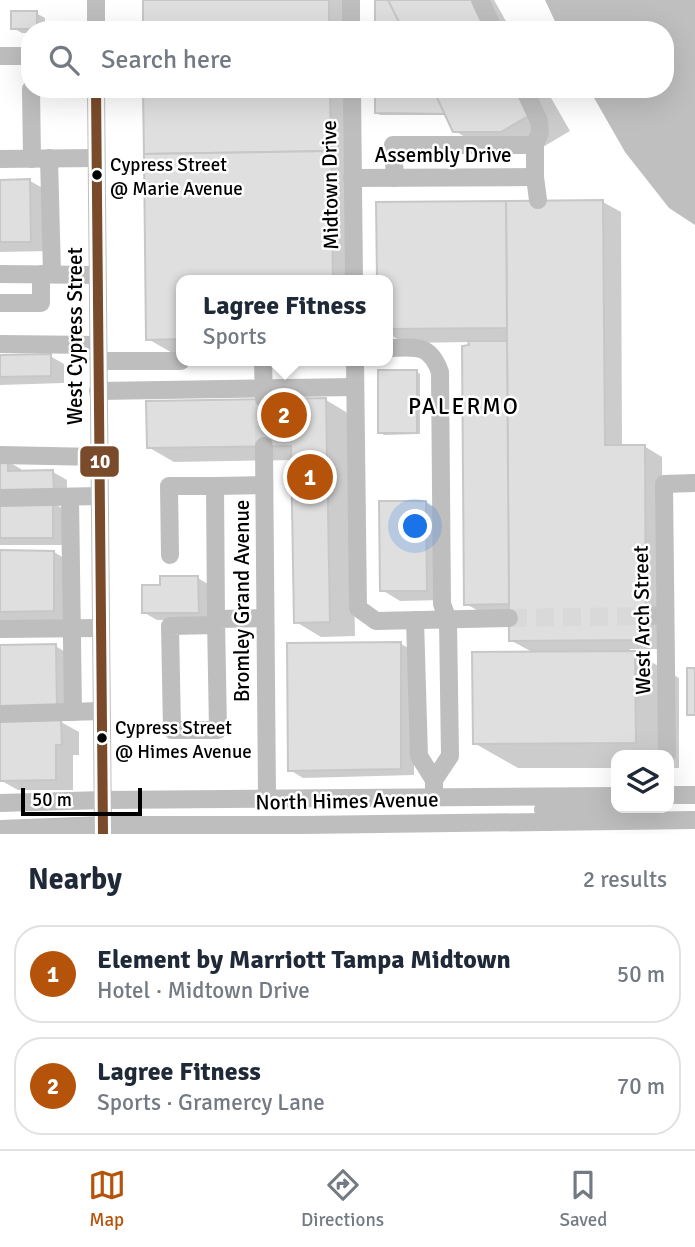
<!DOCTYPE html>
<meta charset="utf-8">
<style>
body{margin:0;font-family:Signika,sans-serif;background:#f6f6f7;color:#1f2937}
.controls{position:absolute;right:21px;bottom:21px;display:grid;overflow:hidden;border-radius:14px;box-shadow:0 7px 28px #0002}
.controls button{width:63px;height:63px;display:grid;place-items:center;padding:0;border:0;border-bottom:2px solid #e0e1e3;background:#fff;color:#1f2937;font:35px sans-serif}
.scale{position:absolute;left:21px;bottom:18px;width:121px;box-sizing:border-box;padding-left:7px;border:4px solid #000;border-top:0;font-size:19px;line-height:24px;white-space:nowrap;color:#000;-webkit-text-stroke:5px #fff;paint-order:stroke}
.you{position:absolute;left:416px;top:527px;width:24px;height:24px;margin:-18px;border:5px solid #fff;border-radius:50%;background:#1a73e8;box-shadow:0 0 0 10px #1a73e833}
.badge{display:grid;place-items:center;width:46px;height:46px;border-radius:50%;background:#b45309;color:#fff;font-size:23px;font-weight:700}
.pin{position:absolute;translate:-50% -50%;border:4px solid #fff;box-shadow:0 2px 7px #0006}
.popup{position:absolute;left:176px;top:275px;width:217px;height:91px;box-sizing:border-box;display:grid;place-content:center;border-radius:14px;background:#fff;filter:drop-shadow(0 2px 5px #0005);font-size:23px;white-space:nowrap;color:#747a83}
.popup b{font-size:26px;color:#1f2937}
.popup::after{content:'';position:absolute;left:50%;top:100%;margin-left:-14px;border:14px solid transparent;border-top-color:#fff}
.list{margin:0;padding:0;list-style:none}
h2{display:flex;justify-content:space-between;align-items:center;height:91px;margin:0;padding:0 28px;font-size:30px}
h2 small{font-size:23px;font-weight:400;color:#747a83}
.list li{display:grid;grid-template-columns:46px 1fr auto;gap:21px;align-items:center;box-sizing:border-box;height:98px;margin:0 14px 14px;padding:0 14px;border:2px solid #e0e1e3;border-radius:28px}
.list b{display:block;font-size:26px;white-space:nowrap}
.list p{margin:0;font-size:23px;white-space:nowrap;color:#747a83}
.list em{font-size:23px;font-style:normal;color:#747a83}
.icon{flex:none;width:38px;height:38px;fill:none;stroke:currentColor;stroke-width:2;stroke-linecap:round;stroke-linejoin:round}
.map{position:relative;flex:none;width:695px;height:834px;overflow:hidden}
.search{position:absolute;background:#fff;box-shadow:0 7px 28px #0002;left:21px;right:21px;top:21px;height:77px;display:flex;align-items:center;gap:18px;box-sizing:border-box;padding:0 24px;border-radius:28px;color:#747a83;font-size:26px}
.sheet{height:315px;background:#fff}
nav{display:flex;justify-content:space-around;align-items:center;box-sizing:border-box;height:98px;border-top:2px solid #e0e1e3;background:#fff;font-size:19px;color:#747a83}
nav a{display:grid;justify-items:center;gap:4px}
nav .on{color:#b45309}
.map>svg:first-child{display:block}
.water{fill:#bfbfbf}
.shadow{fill:#0003}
.building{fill:#dfdfdf;stroke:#c7c7c7;stroke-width:2}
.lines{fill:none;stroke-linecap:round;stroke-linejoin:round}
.minor-tunnel{stroke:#d9d9d9;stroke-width:18;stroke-dasharray:18 9;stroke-linecap:butt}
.minor{stroke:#bebebe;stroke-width:18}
.bus-1-casing{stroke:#fff;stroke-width:16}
.bus-1{stroke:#7a4b2a;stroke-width:10}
.bus-dot{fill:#000;stroke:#fff;stroke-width:2.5}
.labels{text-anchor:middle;stroke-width:5;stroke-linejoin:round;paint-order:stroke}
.bus-label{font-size:19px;fill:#000;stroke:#fff;text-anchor:start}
.street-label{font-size:21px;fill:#000;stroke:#fff}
.neighbourhood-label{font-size:23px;letter-spacing:2px;fill:#000;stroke:#fff}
.line-badge{stroke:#fff;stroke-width:2.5}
.badge-label{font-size:19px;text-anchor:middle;font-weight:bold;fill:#fff}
</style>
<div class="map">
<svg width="695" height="834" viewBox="0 0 695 834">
<rect width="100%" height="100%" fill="#fff"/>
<polygon class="water" points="545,0 695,0 695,225 669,208 625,152 589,89 665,89 665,30 559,30"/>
<g class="shadow">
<polygon points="144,0 347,0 347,30 145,30"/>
<polygon points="377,0 494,0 511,30 377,30"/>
<polygon points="36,13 45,18 45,30 30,30 30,33 22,33 13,28"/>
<polygon points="145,89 348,89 358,280 181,280 181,354 174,354 148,339"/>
<polygon points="376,89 546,89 570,131 536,151 489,151 455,131 447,115 380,115 376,112"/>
<polygon points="30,181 48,191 49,251 0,252 0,182"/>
<polygon points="603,202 621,212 622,446 644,446 662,457 664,649 629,649 679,678 679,768 669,768 669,755 616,755 616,768 518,768 474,743 534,653 510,640 510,614 484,614 466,604 471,346 470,342 405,343 387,333 387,280 379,280 378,204"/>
<polygon points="0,356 50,356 64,364 64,383 0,385"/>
<polygon points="416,371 420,374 420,434 384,435 380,432"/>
<polygon points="326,400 351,415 355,636 321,637 296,622 293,460 174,462 148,447"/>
<polygon points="7,461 21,469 21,472 53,472 67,480 67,499 0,500"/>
<polygon points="425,502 443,513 444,600 400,601 382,590"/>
<polygon points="0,503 53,503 67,511 67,545 0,545"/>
<polygon points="0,552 54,552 72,563 71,621 0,621"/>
<polygon points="198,578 211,586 212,620 157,620 143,612"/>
<polygon points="401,644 414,651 414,775 303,778 290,770"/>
<polygon points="0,646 55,646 73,656 74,716 11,717"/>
<polygon points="61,722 79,732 79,755 73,755 73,790 18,790 0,780"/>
</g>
<g class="building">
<rect x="143" y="0" width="186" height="30"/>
<polygon points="375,0 473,0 490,30 375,30"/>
<polygon points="388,0 473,0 490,30 403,30"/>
<rect x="11" y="11" width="26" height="18"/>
<polygon points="143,89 330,89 331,151 144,154"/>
<polygon points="375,89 524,89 537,111 501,132 453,132 445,114 375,113"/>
<polygon points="433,89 524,89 537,111 501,132 453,132"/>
<polygon points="331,151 333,280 181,280 181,339 146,340 144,154"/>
<polygon points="30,179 31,242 0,242 0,180"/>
<polygon points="603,200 605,445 645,445 646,640 509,641 506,201"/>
<polygon points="506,201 507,328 387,329 387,280 377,280 376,202"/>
<polygon points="468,341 507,341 509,604 464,605 462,346 469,345"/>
<polygon points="51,354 51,376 0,377 0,355"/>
<rect x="378" y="370" width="39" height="63"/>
<polygon points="326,398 330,622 294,623 291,446 147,448 146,401"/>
<polygon points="0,460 8,460 8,471 53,470 54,492 0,493"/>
<polygon points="53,501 53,538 0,538 0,502"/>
<polygon points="379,501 426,501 427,591 380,591"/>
<polygon points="0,550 54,551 54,611 0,612"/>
<polygon points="160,576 198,576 199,613 142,613 142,585 160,585"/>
<polygon points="401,642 401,769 288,771 287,643"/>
<polygon points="56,644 57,707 0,708 0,645"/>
<polygon points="635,651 636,743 473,744 472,652"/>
<rect x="687" y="668" width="8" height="47"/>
<polygon points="0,720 61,720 62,745 56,745 56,780 0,781"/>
</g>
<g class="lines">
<g class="minor-tunnel">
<polyline points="264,399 264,446"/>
<polyline points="509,618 646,616"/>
</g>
<g class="minor">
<polyline points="96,0 96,30"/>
<polyline points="351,0 351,30"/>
<polyline points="480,0 494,30"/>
<polyline points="0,56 24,56 30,60"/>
<polyline points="31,89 32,159"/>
<polyline points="96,89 103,834"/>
<polyline points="352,89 354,280"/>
<polyline points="524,89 539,121 540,132 535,145 535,177 538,200"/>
<polyline points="49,158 52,274"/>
<polyline points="0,159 96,158"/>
<polyline points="352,178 535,177"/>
<polyline points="395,178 393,145 535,145"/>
<polyline points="0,274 97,275"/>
<polyline points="0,303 41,303 41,274"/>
<polyline points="0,344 98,345"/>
<path d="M387,348c28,0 42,-6 53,24l2,232 6,16 2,136 -16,24"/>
<polyline points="98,361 181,361"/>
<polyline points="263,361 264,399"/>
<polyline points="355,361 358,608 376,621 509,618"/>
<polyline points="98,391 355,387"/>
<polyline points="264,446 267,798"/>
<polyline points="0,455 98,457"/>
<polyline points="215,486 264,485"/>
<polyline points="70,497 73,712"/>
<polyline points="0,498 99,496"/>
<polyline points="170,555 169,486 215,486 216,619"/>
<polyline points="646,616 665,615"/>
<polyline points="415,620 419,756 434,780 434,791"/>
<polyline points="216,625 170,626 172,730 218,730 216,619 265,618"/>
<polyline points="0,629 100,628"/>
<polyline points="0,714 101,711"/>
<polyline points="667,755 664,484 695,483"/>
<polyline points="669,795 695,795"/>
<polyline points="0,803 103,800 616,796"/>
<polyline points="543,810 616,808"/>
<polyline points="0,829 103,825 303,825 695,820"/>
</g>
<defs>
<polyline id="bus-1" points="96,89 103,834"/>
</defs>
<use href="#bus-1" class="bus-1-casing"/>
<use href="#bus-1" class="bus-1"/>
</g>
<g class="bus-dot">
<circle cx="97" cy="175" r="6"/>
<circle cx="102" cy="738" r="6"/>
</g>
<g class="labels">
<g class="bus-label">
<text x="110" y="171">Cypress Street<tspan x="110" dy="24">@ Marie Avenue</tspan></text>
<text x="115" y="734">Cypress Street<tspan x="115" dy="24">@ Himes Avenue</tspan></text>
</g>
<g class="street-label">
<text x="443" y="162">Assembly Drive</text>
<text transform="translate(330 185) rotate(-91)" y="7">Midtown Drive</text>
<text transform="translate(75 336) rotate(-90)" y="7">West Cypress Street</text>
<text transform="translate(242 601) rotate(-90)" y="7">Bromley Grand Avenue</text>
<text transform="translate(642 620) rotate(-91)" y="7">West Arch Street</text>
<text transform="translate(347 801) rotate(-1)" y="7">North Himes Avenue</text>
</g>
<g class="neighbourhood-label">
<text x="464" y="414">PALERMO</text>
</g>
</g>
<rect class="line-badge" x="79" y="445" width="41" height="33" rx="7" fill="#7a4b2a"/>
<g class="badge-label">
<text x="100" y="468">10</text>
</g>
</svg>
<div class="controls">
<button><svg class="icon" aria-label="layers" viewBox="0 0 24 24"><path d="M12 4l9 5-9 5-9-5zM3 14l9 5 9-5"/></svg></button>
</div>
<div class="scale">50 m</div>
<div class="you"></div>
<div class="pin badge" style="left:310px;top:477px">1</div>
<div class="pin badge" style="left:284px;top:415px">2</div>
<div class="popup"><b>Lagree Fitness</b>Sports</div>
<div class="search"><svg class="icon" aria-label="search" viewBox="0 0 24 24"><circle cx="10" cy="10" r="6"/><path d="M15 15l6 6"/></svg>Search here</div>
</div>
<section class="sheet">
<h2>Nearby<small>2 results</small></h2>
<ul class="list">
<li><span class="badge">1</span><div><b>Element by Marriott Tampa Midtown</b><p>Hotel · Midtown Drive</p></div><em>50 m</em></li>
<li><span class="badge">2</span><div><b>Lagree Fitness</b><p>Sports · Gramercy Lane</p></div><em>70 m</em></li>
</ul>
</section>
<nav>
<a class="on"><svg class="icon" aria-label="map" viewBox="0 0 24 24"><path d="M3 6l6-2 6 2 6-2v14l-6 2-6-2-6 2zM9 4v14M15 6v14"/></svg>Map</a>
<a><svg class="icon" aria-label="directions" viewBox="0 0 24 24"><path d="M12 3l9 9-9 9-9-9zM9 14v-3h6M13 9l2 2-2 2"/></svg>Directions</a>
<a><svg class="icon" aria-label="saved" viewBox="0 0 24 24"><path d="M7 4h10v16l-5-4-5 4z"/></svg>Saved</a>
</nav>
